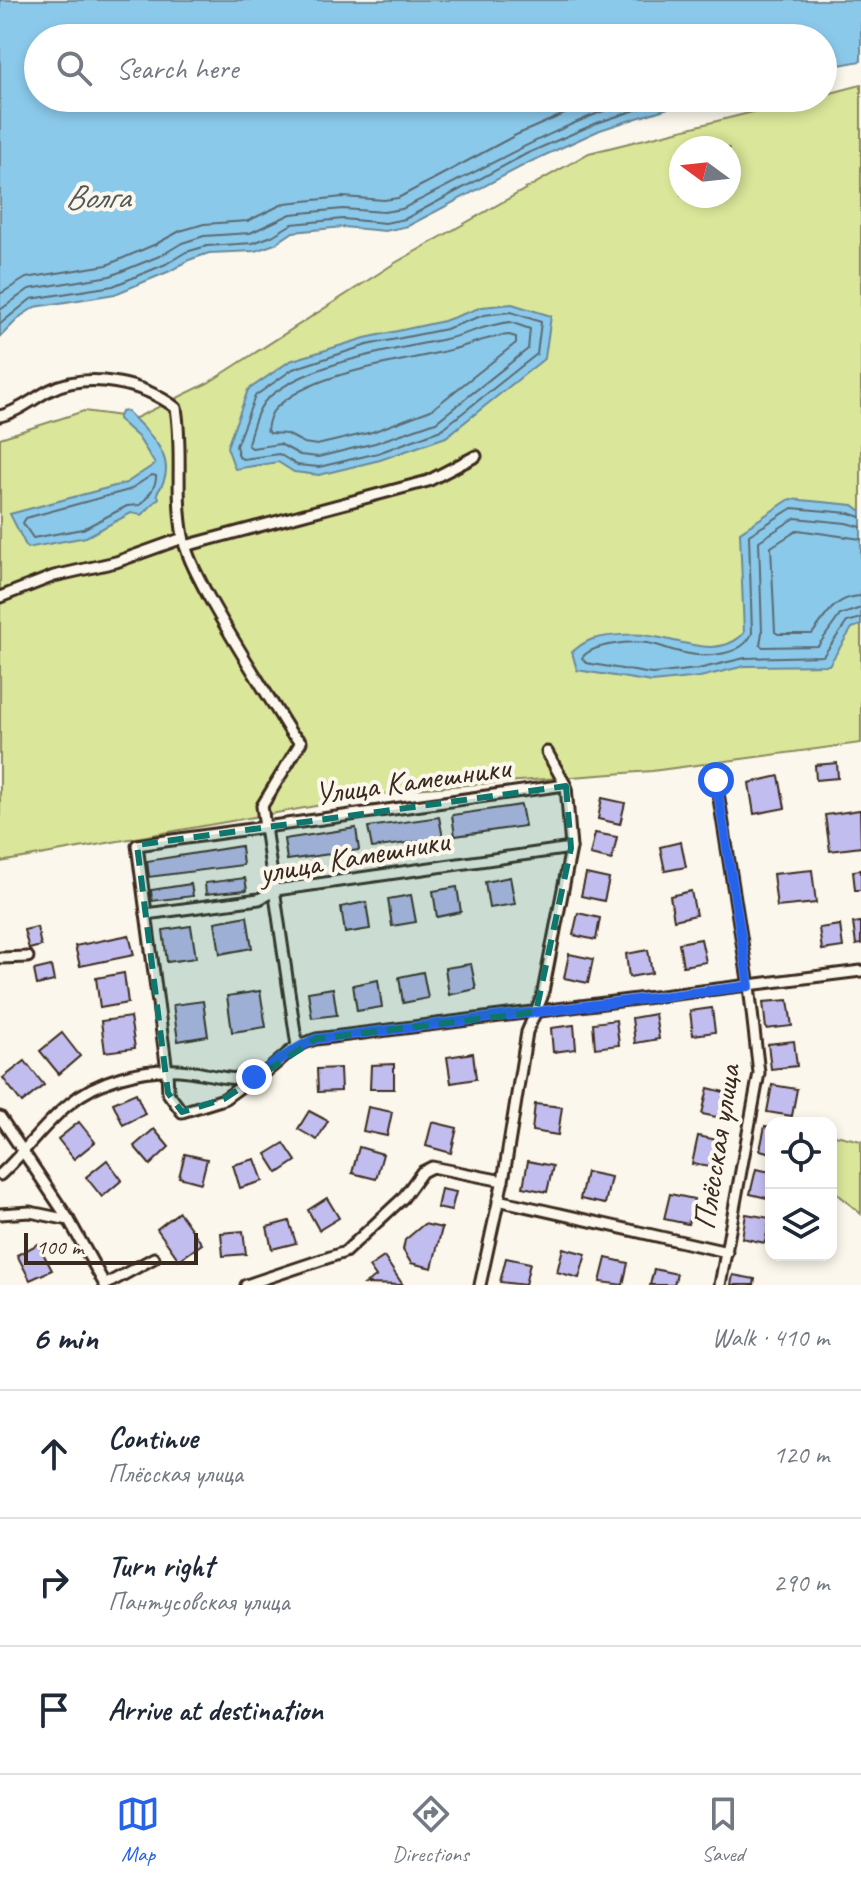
<!DOCTYPE html>
<meta charset="utf-8">
<style>
body{margin:0;font-family:Caveat,sans-serif;background:#f2f2f3;color:#1f2937}
.controls{position:absolute;right:24px;bottom:24px;display:grid;overflow:hidden;border-radius:16px;box-shadow:0 4px 12px #0003}
.controls button{width:72px;height:72px;display:grid;place-items:center;padding:0;border:0;border-bottom:2px solid #e0e1e3;background:#fff;color:#1f2937;font:40px sans-serif}
.compass{position:absolute;left:669px;top:136px;width:72px;height:72px;border-radius:50%;background:#fff;box-shadow:0 4px 12px #0003;rotate:285deg}
.scale{position:absolute;left:24px;bottom:20px;width:174px;box-sizing:border-box;padding-left:8px;border:4px solid #3b2a1e;border-top:0;font-size:22px;line-height:28px;white-space:nowrap;color:#3b2a1e;-webkit-text-stroke:6px #fbf7ec;paint-order:stroke}
.stop{position:absolute;width:24px;height:24px;margin:-18px;border:6px solid #2563eb;border-radius:50%;background:#fff}
.stop.end{background:#2563eb;border-color:#fff;box-shadow:0 2px 8px #0008}
.list{margin:0;padding:0;list-style:none}
h2{display:flex;justify-content:space-between;align-items:center;height:104px;margin:0;padding:0 32px;font-size:34px}
h2 small{font-size:26px;font-weight:400;color:#747a83}
.list li{display:grid;grid-template-columns:52px 1fr auto;gap:24px;align-items:center;box-sizing:border-box;height:128px;padding:0 32px;border-top:2px solid #e0e1e3}
.list b{display:block;font-size:30px;white-space:nowrap}
.list p{margin:0;font-size:26px;white-space:nowrap;color:#747a83}
.list em{font-size:26px;font-style:normal;color:#747a83}
.icon{flex:none;width:44px;height:44px;fill:none;stroke:currentColor;stroke-width:2;stroke-linecap:round;stroke-linejoin:round}
.map{position:relative;flex:none;width:861px;height:1285px;overflow:hidden}
.search{position:absolute;background:#fff;box-shadow:0 4px 12px #0003;left:24px;right:24px;top:24px;height:88px;display:flex;align-items:center;gap:20px;box-sizing:border-box;padding:0 28px;border-radius:44px;color:#747a83;font-size:30px}
.sheet{height:488px;background:#fff}
nav{display:flex;justify-content:space-around;align-items:center;box-sizing:border-box;height:112px;border-top:2px solid #e0e1e3;background:#fff;font-size:22px;color:#747a83}
nav a{display:grid;justify-items:center;gap:4px}
nav .on{color:#2563eb}
.map>svg:first-child{display:block}
.green{fill:#dae699;stroke:#8a885c;stroke-width:2;fill-rule:evenodd}
.water{fill:#8bc9eb;stroke:#6b8999;stroke-width:2}
.lines{fill:none;stroke-linecap:round;stroke-linejoin:round}
.shore{stroke:#5b6a70;stroke-width:2}
.building{fill:#c2bdef;stroke:#3b2a1e;stroke-width:2}
.street-casing{stroke:#3b2a1e;stroke-width:15}
.street{stroke:#fbf7ec;stroke-width:9}
.route{stroke:#2563eb;stroke-width:10}
.marked{fill:#0f766e;fill-opacity:0.2;stroke:#0f766e;stroke-width:6;stroke-dasharray:16 10;stroke-linejoin:round}
.labels{text-anchor:middle;stroke-width:8;stroke-linejoin:round;paint-order:stroke}
.street-label{font-size:32px;fill:#3b2a1e;stroke:#fbf7ec}
.water-label{font-size:34px;font-style:italic;fill:#535a5c;stroke:#fbf7ec}
</style>
<div class="map">
<svg width="861" height="1285" viewBox="0 0 861 1285">
<rect width="100%" height="100%" fill="#fbf7ec"/>
<filter id="ink" filterUnits="userSpaceOnUse"><feTurbulence type="fractalNoise" baseFrequency=".0125" numOctaves="2"/><feDisplacementMap in="SourceGraphic" scale="16" xChannelSelector="R" yChannelSelector="G"/><feConvolveMatrix kernelMatrix="1 2 1 2 8 2 1 2 1" color-interpolation-filters="sRGB"/></filter>
<g filter="url(#ink)">
<g class="green">
<path d="M861,85v658l-209,28 -240,18 -412,73v-424l84,-27 52,7 72,-35 187,-120 194,-110 220,-55h14v-3zM681,148h48v48h-48z"/>
<polygon points="831,1134 861,1141 861,1214 831,1188"/>
</g>
<g class="water">
<polygon points="0,0 861,0 861,61 823,68 823,38 38,38 38,98 699,98 600,130 530,162 408,226 385,231 343,227 293,232 275,244 255,251 209,253 189,260 170,271 115,294 35,307 21,316 0,337"/>
<polygon points="512,304 551,316 545,358 446,437 380,460 319,475 294,472 278,462 235,469 227,447 248,390 290,361 365,338 444,321 482,307"/>
<path d="M127,411c23,24 55,49 30,82l2,5 -17,17 -11,-2 -45,24 -59,11 -17,-34 116,-31 29,-19 -17,-27 -20,-18 3,-7z"/>
<path d="M790,499l63,6 8,6v114l-9,3 -23,37 -84,1 -45,11 -48,5 -75,-12 -5,-18c6,-5 14,-11 21,-13 15,-4 41,-6 57,-3 30,4 69,24 94,-3l-4,-101z"/>
</g>
<g class="lines">
<g class="shore">
<polyline points="0,294 26,278 107,265 156,244 180,231 204,224 248,221 285,203 343,197 384,200 398,198 516,135 601,98"/>
<path d="M0,310l29,-21 81,-13 52,-21 20,-12 22,-7 46,-3 41,-19 52,-5 41,3 18,-3c79,-39 153,-83 237,-111"/>
<polygon points="511,312 541,322 537,354 441,430 378,453 319,467 297,465 279,454 243,459 239,457 236,446 255,396 293,369 367,345 446,329 484,315"/>
<path d="M510,322l20,7 -2,20 -92,73 -61,21 -57,14 -18,-2 -20,-11 -28,4 -4,-3c2,-11 9,-36 18,-45 40,-38 126,-49 179,-61 24,-5 39,-14 65,-17z"/>
<polyline points="0,324 31,299 113,286 166,264 186,252 207,246 253,243 272,236 292,224 343,219 385,223 405,219 526,154 597,123 671,98"/>
<path d="M509,335l7,2v6l-85,67 -59,22 -55,13 -13,-2 -17,-9 -17,-1 -3,-3c1,-7 3,-17 9,-22 38,-37 124,-45 174,-58 21,-5 38,-14 59,-15z"/>
<path d="M152,475l4,1c1,9 -9,23 -16,29l-13,1 -44,23 -50,9 -10,-15 3,-5 103,-28z"/>
<path d="M861,517l-12,-4 -57,-5 -43,27 3,98c-9,23 -46,25 -68,20 -12,-2 -24,-8 -37,-10 -17,-2 -56,1 -65,15l4,5 66,11 46,-5 47,-11 78,-2 24,-34 14,-4"/>
<polyline points="861,527 846,523 795,518 759,541 762,632 760,645 763,647 818,646 840,615 861,608"/>
<path d="M861,539l-63,-9 -27,17 4,85 3,2h34c15,-19 22,-37 49,-38"/>
</g>
</g>
<g class="building">
<polygon points="837,763 838,778 816,780 815,765"/>
<polygon points="779,776 785,808 754,814 749,783"/>
<polygon points="602,798 625,803 620,824 598,819"/>
<polygon points="521,805 525,826 455,836 452,815"/>
<polygon points="860,810 861,847 830,851 825,815"/>
<polygon points="439,817 443,838 372,848 368,827"/>
<polygon points="356,828 359,850 287,860 284,839"/>
<polygon points="595,833 617,837 612,860 590,855"/>
<polygon points="681,842 686,867 665,871 660,847"/>
<polygon points="241,846 243,865 149,877 147,861"/>
<polygon points="812,870 816,903 777,907 773,874"/>
<polygon points="861,870 861,890 855,890 853,871"/>
<polygon points="586,874 609,879 604,901 581,896"/>
<polygon points="510,877 515,904 489,908 485,882"/>
<polygon points="245,878 247,890 206,894 205,883"/>
<polygon points="191,884 193,896 152,901 151,890"/>
<polygon points="457,887 461,912 437,917 433,891"/>
<polygon points="691,891 696,915 674,920 670,896"/>
<polygon points="411,895 416,922 392,926 388,899"/>
<polygon points="366,902 370,929 345,933 341,907"/>
<polygon points="578,913 600,918 596,940 573,935"/>
<polygon points="247,916 252,948 220,954 215,922"/>
<polygon points="861,922 861,944 856,945 853,923"/>
<polygon points="840,925 843,947 822,950 819,928"/>
<polygon points="191,926 196,958 167,962 163,930"/>
<polygon points="37,927 41,946 29,949 24,930"/>
<polygon points="129,935 134,955 80,966 75,946"/>
<polygon points="701,939 706,962 683,966 679,943"/>
<polygon points="648,950 652,973 629,977 626,954"/>
<polygon points="569,954 593,959 588,983 564,978"/>
<polygon points="471,964 476,989 449,995 445,968"/>
<polygon points="51,966 54,981 37,985 34,970"/>
<polygon points="423,972 428,998 403,1003 399,977"/>
<polygon points="124,973 128,1003 100,1008 96,978"/>
<polygon points="378,980 382,1007 357,1011 353,985"/>
<polygon points="333,988 337,1015 312,1018 308,992"/>
<polygon points="260,991 266,1027 232,1032 227,996"/>
<polygon points="788,1000 792,1026 766,1029 763,1002"/>
<polygon points="203,1001 208,1036 178,1041 173,1005"/>
<polygon points="712,1008 715,1032 693,1035 690,1011"/>
<polygon points="655,1014 659,1039 635,1043 632,1018"/>
<polygon points="130,1017 135,1048 105,1052 101,1021"/>
<polygon points="616,1020 619,1045 595,1048 593,1023"/>
<polygon points="574,1025 576,1049 553,1052 551,1028"/>
<polygon points="62,1033 80,1056 59,1074 40,1051"/>
<polygon points="794,1041 797,1066 771,1069 768,1044"/>
<polygon points="473,1053 476,1079 451,1083 447,1057"/>
<polygon points="25,1061 44,1085 22,1103 3,1078"/>
<polygon points="394,1064 394,1089 370,1089 371,1065"/>
<polygon points="340,1068 341,1091 318,1092 317,1069"/>
<polygon points="772,1085 797,1089 792,1116 767,1112"/>
<polygon points="708,1088 732,1094 726,1119 702,1114"/>
<polygon points="136,1093 145,1114 123,1125 113,1103"/>
<polygon points="535,1104 562,1107 558,1135 532,1131"/>
<polygon points="368,1107 392,1112 387,1136 363,1131"/>
<polygon points="309,1111 328,1121 317,1140 298,1129"/>
<polygon points="79,1122 95,1142 74,1159 58,1139"/>
<polygon points="432,1122 457,1128 451,1153 426,1146"/>
<polygon points="765,1126 771,1127 771,1153 760,1150"/>
<polygon points="154,1129 169,1147 150,1165 134,1146"/>
<polygon points="698,1136 722,1141 717,1168 692,1164"/>
<polygon points="284,1143 296,1161 278,1173 266,1154"/>
<polygon points="359,1147 383,1154 376,1179 352,1173"/>
<polygon points="185,1154 207,1159 201,1183 179,1177"/>
<polygon points="255,1159 263,1181 240,1188 233,1165"/>
<polygon points="107,1160 122,1180 102,1197 86,1177"/>
<polygon points="528,1161 553,1166 547,1192 523,1187"/>
<polygon points="756,1169 771,1172 771,1199 750,1194"/>
<polygon points="586,1172 611,1177 605,1204 580,1199"/>
<polygon points="441,1189 456,1192 451,1211 437,1208"/>
<polygon points="670,1194 694,1199 688,1224 664,1219"/>
<polygon points="327,1198 339,1218 319,1230 308,1210"/>
<polygon points="179,1212 202,1244 179,1260 157,1229"/>
<polygon points="746,1214 770,1218 765,1243 742,1238"/>
<polygon points="289,1221 296,1243 272,1249 267,1227"/>
<polygon points="424,1224 442,1228 432,1268 411,1263 403,1250 405,1240"/>
<polygon points="243,1231 246,1254 223,1256 221,1233"/>
<polygon points="38,1244 52,1270 30,1280 17,1255"/>
<polygon points="563,1248 586,1254 579,1278 557,1272"/>
<polygon points="384,1257 403,1285 402,1285 365,1284 376,1277 369,1267"/>
<polygon points="506,1258 530,1263 525,1285 500,1282"/>
<polygon points="606,1258 628,1263 623,1285 600,1282"/>
<polygon points="654,1269 677,1274 674,1285 650,1285"/>
<polygon points="733,1275 755,1279 754,1285 731,1285"/>
</g>
<g class="lines">
<defs>
<g id="street">
<path d="M0,416c18,-4 34,-18 50,-26 38,-19 94,-7 126,18 7,43 -1,85 7,128 3,19 14,38 23,56 26,48 56,94 85,141l10,9 -39,64 3,21 300,-42"/>
<polyline points="185,546 428,481 476,456"/>
<polyline points="0,597 54,576 116,562 183,538"/>
<polyline points="716,780 749,986 759,1073 720,1285"/>
<polyline points="146,914 259,899 276,890 571,848"/>
<polyline points="0,958 28,957"/>
<polyline points="254,1077 224,1099 182,1112 168,1093 167,1071 137,845 265,827 297,1046"/>
<polyline points="0,1117 69,1220 105,1285 154,1258"/>
<path d="M0,1175c25,-23 43,-50 69,-71 28,-24 73,-36 110,-34 24,1 50,13 74,7 18,-4 30,-23 45,-31 6,-3 12,-5 18,-7l545,-68"/>
<polyline points="498,1200 727,1252"/>
<polyline points="0,1214 30,1212 69,1220"/>
<polyline points="246,1285 345,1252 403,1198 422,1172 432,1167 503,1181"/>
<polyline points="480,1285 504,1175 527,1032 542,997 571,848 566,786 547,752"/>
</g>
</defs>
<use href="#street" class="street-casing"/>
<use href="#street" class="street"/>
</g>
</g>
<g class="lines" filter="url(#ink)">
<path class="route" d="M254,1077c21,-13 39,-29 62,-38l433,-53 -33,-206"/>
</g>
<path class="marked" d="M566,786l5,62 -35,164 -220,27 -92,60 -42,13 -14,-19 -31,-248z"/>
<g class="labels">
<g class="street-label">
<text transform="translate(412 780) rotate(-8)" y="11">Улица Камешники</text>
<text transform="translate(354 856) rotate(-10)" y="11">улица Камешники</text>
<text transform="translate(716 1147) rotate(-81)" y="11">Плёсская улица</text>
</g>
<g class="water-label">
<text x="97" y="208">Волга</text>
</g>
</g>
</svg>
<div class="controls">
<button><svg class="icon" aria-label="locate" viewBox="0 0 24 24"><circle cx="12" cy="12" r="6"/><path d="M12 2v4M12 18v4M2 12h4M18 12h4"/></svg></button>
<button><svg class="icon" aria-label="layers" viewBox="0 0 24 24"><path d="M12 4l9 5-9 5-9-5zM3 14l9 5 9-5"/></svg></button>
</div>
<svg class="compass" viewBox="-18 -18 36 36"><path d="M0-13l5 13h-10z" fill="#e53935"/><path d="M0 13l5-13h-10z" fill="#747a83"/></svg>
<div class="scale">100 m</div>
<div class="stop" style="left:716px;top:780px"></div>
<div class="stop end" style="left:254px;top:1077px"></div>
<div class="search"><svg class="icon" aria-label="search" viewBox="0 0 24 24"><circle cx="10" cy="10" r="6"/><path d="M15 15l6 6"/></svg>Search here</div>
</div>
<section class="sheet">
<h2>6 min<small>Walk · 410 m</small></h2>
<ul class="list">
<li><svg class="icon" aria-label="ahead" viewBox="0 0 24 24"><path d="M12 20V5M6 11l6-6 6 6"/></svg><div><b>Continue</b><p>Плёсская улица</p></div><em>120 m</em></li>
<li><svg class="icon" aria-label="right" viewBox="0 0 24 24"><path d="M7 20v-9h11M14 6l5 5-5 5"/></svg><div><b>Turn right</b><p>Пантусовская улица</p></div><em>290 m</em></li>
<li><svg class="icon" aria-label="arrive" viewBox="0 0 24 24"><path d="M6 21V4h12l-3 4 3 4H6"/></svg><div><b>Arrive at destination</b></div></li>
</ul>
</section>
<nav>
<a class="on"><svg class="icon" aria-label="map" viewBox="0 0 24 24"><path d="M3 6l6-2 6 2 6-2v14l-6 2-6-2-6 2zM9 4v14M15 6v14"/></svg>Map</a>
<a><svg class="icon" aria-label="directions" viewBox="0 0 24 24"><path d="M12 3l9 9-9 9-9-9zM9 14v-3h6M13 9l2 2-2 2"/></svg>Directions</a>
<a><svg class="icon" aria-label="saved" viewBox="0 0 24 24"><path d="M7 4h10v16l-5-4-5 4z"/></svg>Saved</a>
</nav>
